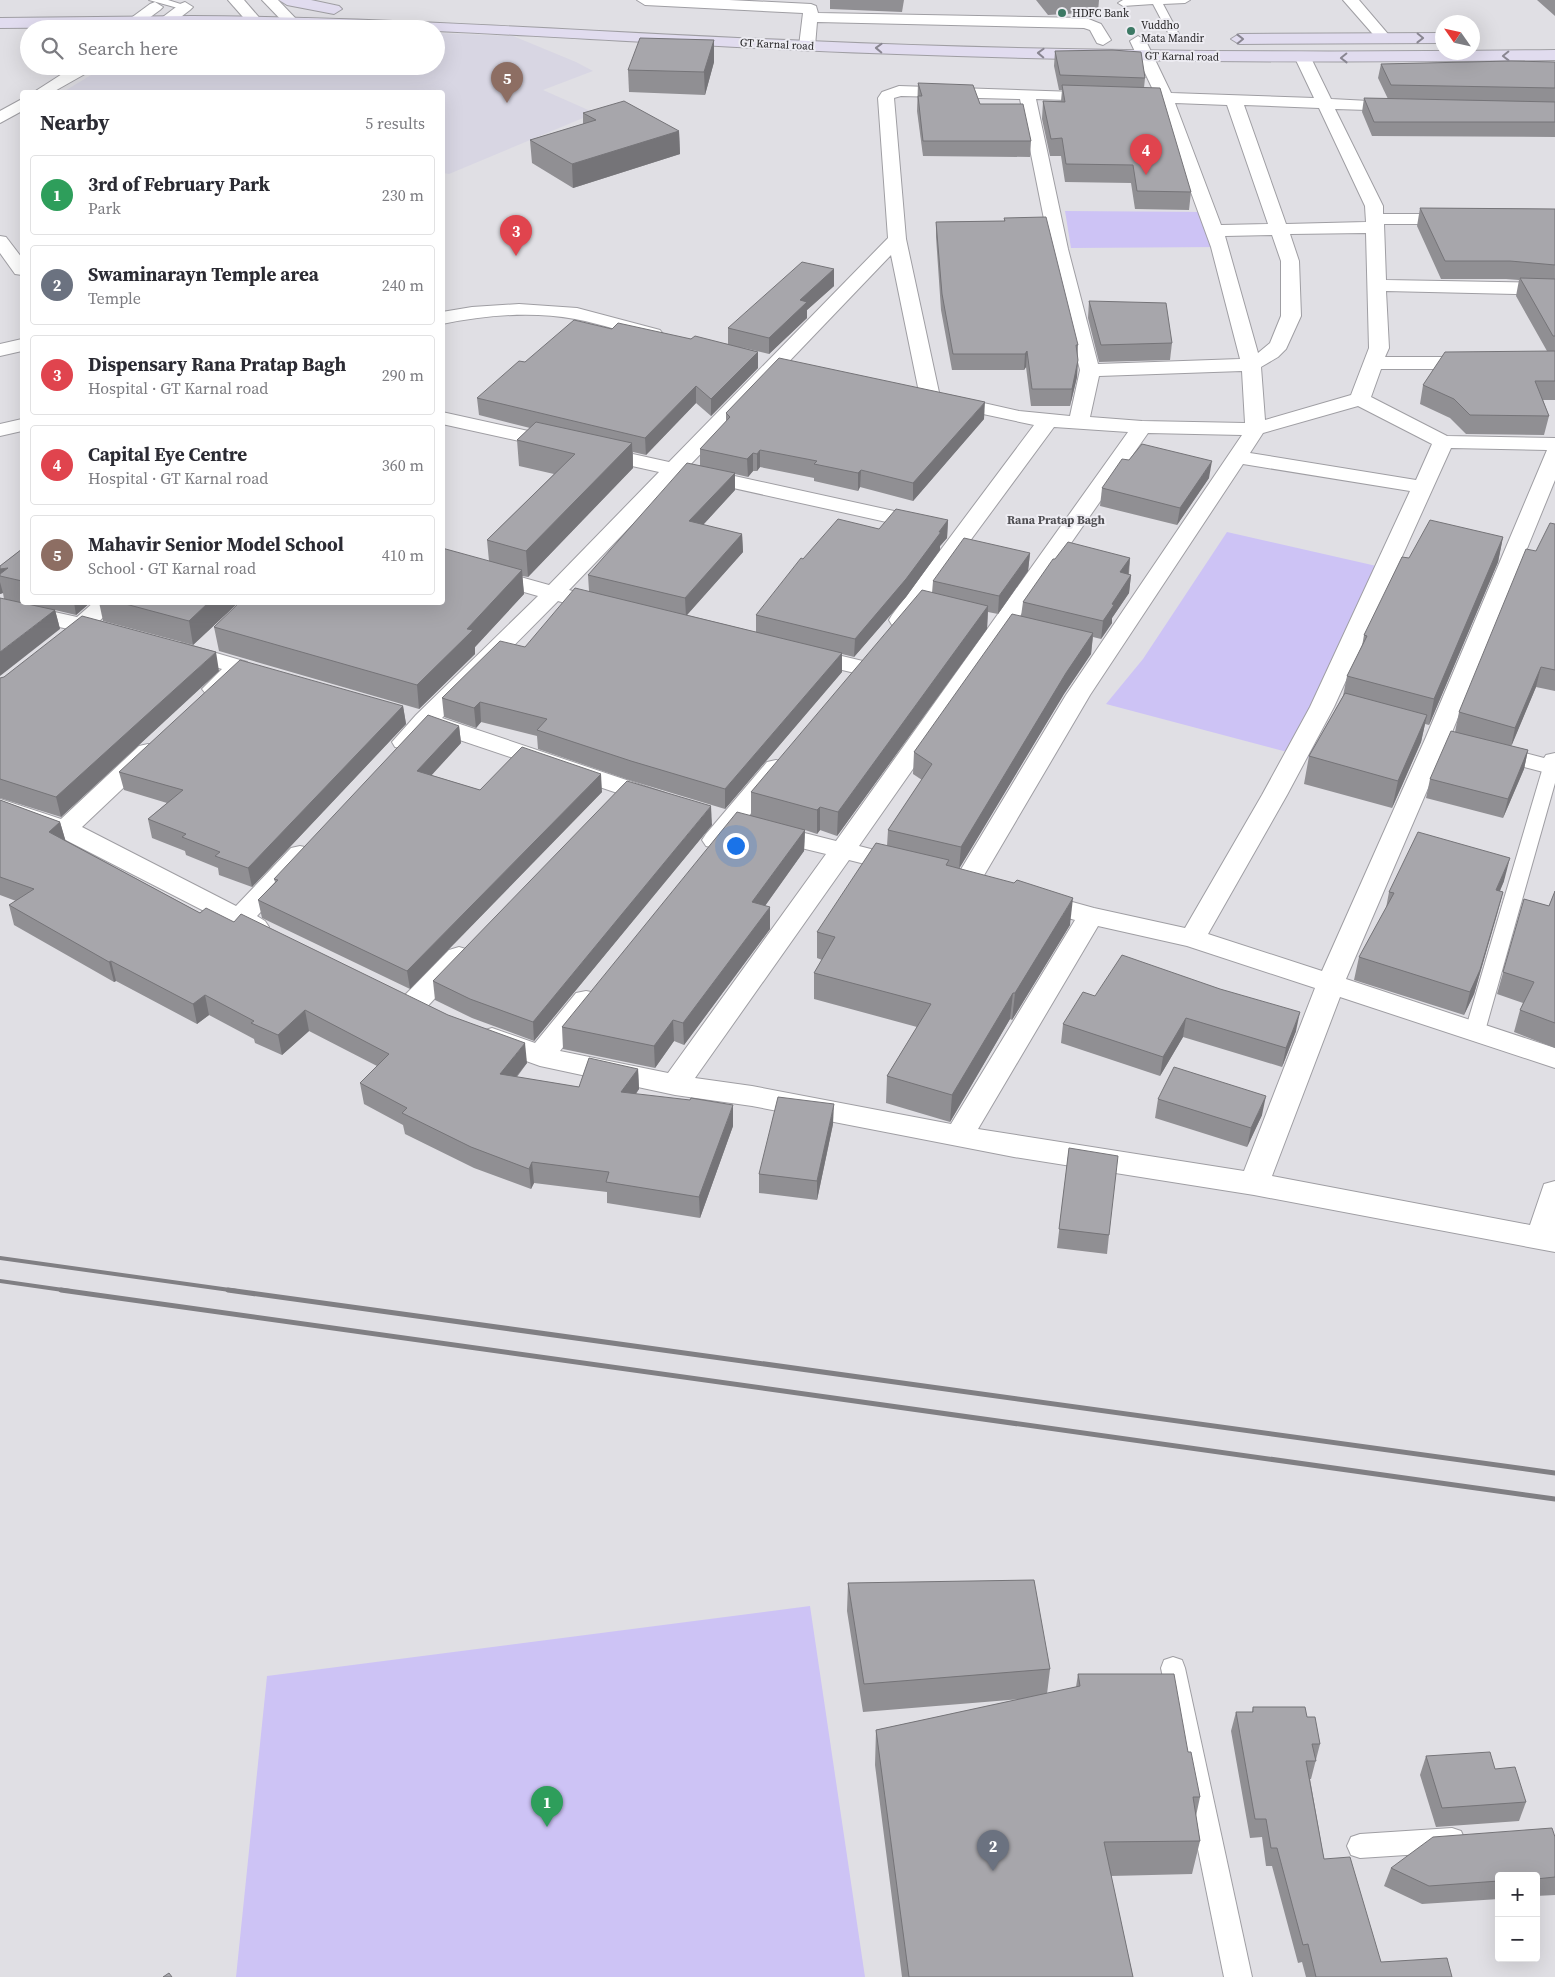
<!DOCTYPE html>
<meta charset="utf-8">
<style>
body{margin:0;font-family:"Source Serif 4",serif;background:#f2f2f3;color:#2b2b33}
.controls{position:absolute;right:15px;bottom:15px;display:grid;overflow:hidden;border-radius:5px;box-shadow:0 5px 20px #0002}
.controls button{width:45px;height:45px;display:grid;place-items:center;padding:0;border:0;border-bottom:1px solid #e1e1e2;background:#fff;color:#2b2b33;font:25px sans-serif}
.compass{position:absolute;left:1435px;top:15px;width:45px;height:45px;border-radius:50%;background:#fff;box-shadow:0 5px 20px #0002;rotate:304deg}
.you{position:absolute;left:735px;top:845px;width:18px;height:18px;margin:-12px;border:4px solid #fff;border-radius:50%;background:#1a73e8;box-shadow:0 0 0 8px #1a73e833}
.badge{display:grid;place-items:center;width:32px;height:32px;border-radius:50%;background:#3c7964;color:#fff;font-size:16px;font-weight:700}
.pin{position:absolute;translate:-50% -41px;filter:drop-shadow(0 1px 2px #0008)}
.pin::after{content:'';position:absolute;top:26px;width:18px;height:15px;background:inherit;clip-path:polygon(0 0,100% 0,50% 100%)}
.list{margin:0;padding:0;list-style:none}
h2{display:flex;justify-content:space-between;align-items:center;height:65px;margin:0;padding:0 20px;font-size:21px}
h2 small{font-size:16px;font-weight:400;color:#7c7c81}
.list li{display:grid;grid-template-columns:32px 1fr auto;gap:15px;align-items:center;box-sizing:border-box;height:80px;margin:0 10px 10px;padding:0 10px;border:1px solid #e1e1e2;border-radius:5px}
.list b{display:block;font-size:19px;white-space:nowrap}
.list p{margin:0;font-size:16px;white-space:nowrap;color:#7c7c81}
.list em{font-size:16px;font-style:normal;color:#7c7c81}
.icon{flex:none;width:28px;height:28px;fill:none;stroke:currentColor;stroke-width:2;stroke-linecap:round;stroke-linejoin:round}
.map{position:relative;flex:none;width:1555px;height:1977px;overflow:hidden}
.search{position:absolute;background:#fff;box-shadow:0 5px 20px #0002;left:20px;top:20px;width:425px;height:55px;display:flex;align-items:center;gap:12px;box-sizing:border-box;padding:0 18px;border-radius:28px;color:#7c7c81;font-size:19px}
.panel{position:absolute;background:#fff;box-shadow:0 5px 20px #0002;left:20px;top:90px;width:425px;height:515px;border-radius:5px}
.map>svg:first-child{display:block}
.built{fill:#d8d6e3}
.green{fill:#cdc3f5}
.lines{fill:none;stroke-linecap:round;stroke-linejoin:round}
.service-casing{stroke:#9f9ea3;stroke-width:2}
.minor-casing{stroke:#9f9ea3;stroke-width:2}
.tertiary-casing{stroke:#9f9ea3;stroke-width:2}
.secondary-casing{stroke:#9f9ea3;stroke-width:2}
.service{fill:#fff;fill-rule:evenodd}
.minor{fill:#fff;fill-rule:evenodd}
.tertiary{fill:#fff;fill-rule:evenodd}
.secondary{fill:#e1dcef;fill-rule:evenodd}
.rail-far1{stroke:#807f83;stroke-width:4}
.rail{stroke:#807f83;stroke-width:5}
.wall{fill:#908f93}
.shaded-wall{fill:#757478}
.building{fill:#a7a6ab;stroke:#757478}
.oneway{stroke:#898691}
.poi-dot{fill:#3c7964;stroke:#edecf2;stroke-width:2}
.labels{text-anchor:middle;stroke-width:4;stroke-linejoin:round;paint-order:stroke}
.far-poi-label{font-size:11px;fill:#1e1d1f;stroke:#edecf2;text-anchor:start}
.far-street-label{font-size:11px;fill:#1e1d1f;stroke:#edecf2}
.far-neighbourhood-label{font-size:12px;font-weight:bold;fill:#515054;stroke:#edecf2}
</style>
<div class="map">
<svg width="1555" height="1977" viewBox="0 0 1555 1977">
<rect width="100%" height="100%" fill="#e0dfe4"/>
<g class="built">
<polygon points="177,23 323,29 168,29"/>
<polygon points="436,33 513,36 576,62 593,71 543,90 595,113 449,174 443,173 442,92 63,92 106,66 436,66"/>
</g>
<g class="green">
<polygon points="1065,211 1208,212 1220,247 1071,248"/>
<polygon points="1227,532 1394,570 1329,707 1310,758 1106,704 1143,659"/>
<polygon points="810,1606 865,1977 236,1977 267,1676"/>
</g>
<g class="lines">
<defs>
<g id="service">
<polygon points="149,0 168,0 190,7 185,10"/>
<polygon points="1190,0 1185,3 1163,4 1182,40 1177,43 1172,40 1153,4 1123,6 1118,3 1123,0"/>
<polygon points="1551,762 1555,763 1555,783 1485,1031 1482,1036 1475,1038 1468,1036 1465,1031 1543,767 1545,763"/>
<polygon points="1173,1657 1182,1660 1185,1668 1252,1977 1224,1977 1161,1668 1164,1660"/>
<polygon points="1452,1828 1461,1831 1465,1840 1461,1849 1452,1852 1360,1858 1351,1855 1347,1846 1351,1837 1360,1834"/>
</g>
<g id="minor">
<polygon points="637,0 729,0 811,4 816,6 818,13 1086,18 1101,24 1111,40 1103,45 1097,43 1090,30 1084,28 817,22 815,46 807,51 799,46 803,13 645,5"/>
<polygon points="155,2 163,7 160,10 134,29 116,29 150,4"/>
<polygon points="185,2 193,7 190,10 165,29 147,29 180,4"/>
<path d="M1138,36l8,5 25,52 143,5 -19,-40 8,-5 8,5 20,41 76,4 2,3 -2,3 -6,2 -66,-2 48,97v8h73l6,1 3,4 -3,4 -6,1h-72l2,56 169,3v12l-169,-4 3,57 -4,9h91l7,2 3,4 -3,4 -7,2h-95l-10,28 76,39 108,2v42l-105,257 -104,242 209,69v20l-215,-71 -68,179 258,49 14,-41 11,-3v71l-301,-57 -240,-38 -262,-51 -77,-11 -135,-29 -58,-21 -4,-7 4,-7 10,-3 43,15 41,-50 10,-2 10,2 4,7 -40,51 108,22 158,-219 -66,-16 -4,-6 4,-6 9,-2 67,17 292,-409 -74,-5 -146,198 -8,2 -8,-2 -3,-5 3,-5 142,-190 -93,-20 -3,-4 3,-4 7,-2 71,16 51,5 10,-46 -30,-121 -30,-150 -119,-3 -7,2 12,141 34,158 -3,4 -7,2 -7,-2 -3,-4 -29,-142 -202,211 246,54 3,5 -3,5 -8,1 -248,-55 -110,114 7,2 3,5 -3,5 -8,2 -10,-3 -116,117 223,75 4,5 -4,5 -9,3 -226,-76c-11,11 -18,21 -35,17l-3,-5 24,-27 122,-119 -96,-27v-14l107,30 110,-113 -217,-48v-12l227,50 219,-224 -10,-140 4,-6 17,-6 206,7 2,3 -8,5 -63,-2 32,150 30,115 142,-5 -29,-112 -53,-145 -17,-2 -2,-3 2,-3 13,-2 -24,-51zM1175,103l52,2 41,119 -47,1zM1244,105l75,3 46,98 1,16 -80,2zM1366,233l3,115 -18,47 -86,25 -4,-53 17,-10 8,-8 15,-33 -2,-55 -9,-27zM1272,235l9,26v55l-11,27 -12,10 -33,-117zM1242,371l3,52 -103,-2 -52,-4 9,-41zM1358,406l74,38 -16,36 -166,-27 13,-20zM1148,433l94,2 -176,260 -112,186 4,6 36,9 9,-2 4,-6 -4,-6 -20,-5 107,-182 153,-231 167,27 -100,216 -48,88 -77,133 -91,-20 -58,-16 -9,2 -4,6 4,6 48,14 -124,204 -199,-38 -57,-8 154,-218 56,14 9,-2 4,-6 -4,-6 -55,-14zM1451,448l96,2 -121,287 -104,234 -114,-37 79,-139 47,-88zM1098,926l89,20 128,42 -71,183 -266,-42z"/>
<polygon points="99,66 53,92 34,92 73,67"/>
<polygon points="22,99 22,111 0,123 0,111"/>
<polygon points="0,236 6,237 22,258 22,275 15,274 0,253"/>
<path d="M519,304l58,4 83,22 3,4 -3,4 -7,2c-26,-7 -51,-16 -78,-21 -43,-8 -89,-4 -133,5v-12l30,-5z"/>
<polygon points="22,339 22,351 0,356 0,344"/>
<polygon points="22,419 22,431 0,436 0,424"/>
<polygon points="0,600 77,617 94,602 119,602 90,630 82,632 0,614"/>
<path d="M182,643l65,19 4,5c-10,14 -28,31 -45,27l-4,-5 20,-20 -48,-14 -4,-5 4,-5z"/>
<polygon points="804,647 867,662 871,667 867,672 859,674 796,659 792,654 796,649"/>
<polygon points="148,744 157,746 160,751 157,756 82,827 236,906 291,848 300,846 309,848 313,854 309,860 257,916 265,921 269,927 265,933 256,936 247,933 56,835 0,816 0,799 61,819 139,746"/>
<polygon points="1490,744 1544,758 1546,755 1555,753 1555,773 1551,774 1481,756 1478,751 1481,746"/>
<polygon points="776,760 785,762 788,767 785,772 724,846 715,848 706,846 702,840 706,834 767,762"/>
<polygon points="459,947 469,950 473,956 469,962 424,1010 414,1012 404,1010 400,1003 404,996 449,950"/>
</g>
<g id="tertiary">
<polygon points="228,0 244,0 263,22 260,25 250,25"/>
<polygon points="262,0 278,0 300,23 292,28 287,26"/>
<polygon points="1343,0 1359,0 1388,34 1391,37 1388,40 1378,40"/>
</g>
<g id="secondary">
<polygon points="279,0 311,0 339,6 342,9 334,14 287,5"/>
<path d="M192,16c206,1 411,17 617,25 249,11 500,12 746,9v10c-219,3 -439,2 -658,-6 -154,-5 -307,-16 -461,-23v-2l-197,-3 -239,2v-10z"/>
<polygon points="1442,33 1442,43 1239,44 1231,39 1239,34"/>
</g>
</defs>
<use href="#service" class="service-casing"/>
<use href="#minor" class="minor-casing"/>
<use href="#tertiary" class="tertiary-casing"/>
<use href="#secondary" class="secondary-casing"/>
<use href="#service" class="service"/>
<use href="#minor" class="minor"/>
<use href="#tertiary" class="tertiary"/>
<use href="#secondary" class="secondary"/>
<g class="rail-far1">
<polyline points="0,1258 237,1291"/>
<polyline points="0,1281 70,1291"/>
</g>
<g class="rail">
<polyline points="61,1290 1555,1499"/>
<polyline points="228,1290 1555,1473"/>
</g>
</g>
<g class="wall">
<polygon points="830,0 904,0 902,12 830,9"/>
<polygon points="1036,0 1099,0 1098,12 1048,15"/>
<polygon points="1537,0 1555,0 1555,16"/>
<polygon points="714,40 714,62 705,95 629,92 628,70"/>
<polygon points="1055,51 1145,78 1144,88 1191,192 1189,210 1135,209 1131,183 1065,182 1061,156 1050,156 1042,119 1043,101 1061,101 1062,90 1059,90 1054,66"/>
<polygon points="1555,62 1555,137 1372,136 1362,112 1364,98 1388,99 1378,78 1381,64"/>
<polygon points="918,83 980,104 1031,141 1030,157 923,156 917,111"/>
<polygon points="583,113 679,131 680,154 573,188 532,163 530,140 583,124"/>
<polygon points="1420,208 1555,209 1555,400 1543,400 1549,416 1544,435 1466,434 1450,418 1420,404 1423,385 1547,351 1516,296 1519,280 1506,279 1441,279 1417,226"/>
<polygon points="1004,218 1078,345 1077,377 1070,406 1031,406 1026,367 1024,370 952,370 941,310 936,237 936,222 1004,221"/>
<polygon points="834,269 834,286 807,310 807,318 769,354 740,347 758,352 758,368 711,416 696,403 646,455 633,452 633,468 528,577 522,576 524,594 475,647 475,654 419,709 219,651 214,627 489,561 487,540 554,474 519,466 517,440 530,428 479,415 477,398 525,362 612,329 728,344 728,328"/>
<polygon points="1089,301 1172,343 1170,360 1099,362 1088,318"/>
<polygon points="726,413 984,419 913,501 860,487 858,491 814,481 814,478 760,467 757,471 753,471 748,477 735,474 735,490 703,525 742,534 743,552 687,615 756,632 756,615 803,559 879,529 948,520 947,538 940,546 940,550 906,597 854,657 842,654 842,672 725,809 632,781 538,749 537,736 481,722 476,728 444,717 442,698 525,647 589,591 588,575 700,465 700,449 726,422"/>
<polygon points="1209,478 1177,525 1100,506 1102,488"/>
<polygon points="1555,524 1555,691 1536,687 1511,746 1528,750 1524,769 1503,818 1426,798 1430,779 1455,732 1459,712 1536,551"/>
<polygon points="1503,537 1498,562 1429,725 1425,724 1421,742 1392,808 1304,784 1309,756 1343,696 1347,676 1362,646 1364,635 1409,558"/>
<polygon points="22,549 22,602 91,602 76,615 55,610 60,629 4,599 3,593 0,594 0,566"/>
<polygon points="1030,553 1028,571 998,614 988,612 987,629 837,836 820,830 817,834 805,830 804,851 765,906 770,929 684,1045 674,1041 655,1068 563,1049 562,1027 751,815 751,792 932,593 933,581"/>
<polygon points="1130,558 1129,575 1131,575 1129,593 1112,618 1112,623 1101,639 1093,637 1091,654 1064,694 959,868 1070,925 1012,1020 1010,1019 950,1122 886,1103 887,1076 917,1027 814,999 814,973 822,960 817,958 817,932 887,846 888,830 922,780 913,774 914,752 1021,616 1023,602 1055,559"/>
<polygon points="99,602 239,602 193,645 103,621"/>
<polygon points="219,671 61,817 0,798 0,678"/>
<polygon points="403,706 406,724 252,887 219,875 218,868 186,855 185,851 152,838 148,819 167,803 124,790 119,772"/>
<polygon points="459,726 461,743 431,775 480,790 602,792 410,989 262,918 258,900 275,882 274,879"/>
<polygon points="0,800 60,822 65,840 200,913 234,922 527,1063 517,1077 579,1087 638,1069 639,1089 636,1094 733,1126 700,1218 607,1203 607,1192 534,1183 531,1189 474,1168 405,1134 403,1125 364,1104 360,1083 377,1066 309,1031 282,1055 255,1043 254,1039 209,1015 197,1024 116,981 114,982 14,925 9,905 16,901 0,895"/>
<polygon points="712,825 534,1041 472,1018 435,1000 433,981"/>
<polygon points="1504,881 1500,891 1503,892 1497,915 1474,994 1464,1015 1354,980 1359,957 1386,908 1389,892"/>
<polygon points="1555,891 1555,1048 1514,1032 1520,1010 1523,1003 1497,994 1524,899 1549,906"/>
<polygon points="1095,996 1296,1031 1282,1067 1183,1037 1160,1076 1061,1043 1063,1024"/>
<polygon points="1158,1099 1262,1115 1247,1147 1155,1118"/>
<polygon points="833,1124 817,1200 759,1193 759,1174"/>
<polygon points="1069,1148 1109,1235 1107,1254 1057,1248"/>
<polygon points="848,1583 1050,1669 1047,1694 1076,1687 1078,1674 1188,1752 1200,1797 1196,1816 1200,1841 1192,1874 1111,1876 1133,1977 902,1977 875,1765 876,1730 1022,1699 863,1712 847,1611"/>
<polygon points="1253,1707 1307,1717 1320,1744 1311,1779 1310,1779 1324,1859 1381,1962 1452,1977 1306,1977 1302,1962 1298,1963 1272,1866 1266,1866 1262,1837 1250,1838 1231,1731 1236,1712 1252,1712"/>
<polygon points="1426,1756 1495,1769 1526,1802 1519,1821 1436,1827 1420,1775"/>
<polygon points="1555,1837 1555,1895 1536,1896 1536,1876 1499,1876 1499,1899 1422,1904 1384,1886 1391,1868"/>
</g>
<g class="shaded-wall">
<polygon points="714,40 714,62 705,95 704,72"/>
<polygon points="679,131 680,154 573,188 572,164"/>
<polygon points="834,269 834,286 807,310 807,318 769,354 769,338 800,300"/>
<polygon points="1027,351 1026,367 1024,370 1025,354"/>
<polygon points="758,352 758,368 711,416 711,399"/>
<polygon points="1078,360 1077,377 1070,406 1072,389"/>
<polygon points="696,386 696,403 646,455 645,438"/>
<polygon points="985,402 984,419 913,501 913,483"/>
<polygon points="632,443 633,468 528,577 526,551"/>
<polygon points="760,450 760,467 757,471 757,454"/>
<polygon points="753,453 753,471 748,477 747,459"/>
<polygon points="1212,461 1209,478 1177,525 1180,508"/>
<polygon points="861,470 860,487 858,491 858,473"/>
<polygon points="735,473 735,490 690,539 689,521"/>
<polygon points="948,520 947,538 940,546 940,550 906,597 854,657 855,639"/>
<polygon points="742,534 743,552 686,616 685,598"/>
<polygon points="1503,537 1498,562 1429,725 1434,699"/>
<polygon points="1030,553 1028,571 998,614 999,596"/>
<polygon points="1130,558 1128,575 1120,572"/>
<polygon points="8,568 0,576 0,569"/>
<polygon points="522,570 524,594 475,647 475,654 419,709 417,685 467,629"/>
<polygon points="1131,575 1129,593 1112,618 1112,623 1101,639 1103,621 1112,604"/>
<polygon points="0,582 3,593 0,594"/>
<polygon points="74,602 91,602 76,615"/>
<polygon points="209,602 239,602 193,645 189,621"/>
<polygon points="988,606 987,629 837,836 838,812"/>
<polygon points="55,610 60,629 0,676 0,652"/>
<polygon points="1093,633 1091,654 1064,694 959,869 961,847 1066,673"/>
<polygon points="216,652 219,671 61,817 56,797"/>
<polygon points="842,653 842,672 725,809 725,789"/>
<polygon points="1541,667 1536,687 1511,747 1515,728"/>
<polygon points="480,702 481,722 476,728 474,708"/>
<polygon points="403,706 406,724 252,887 248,868"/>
<polygon points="1427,715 1421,742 1392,808 1398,781"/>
<polygon points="459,726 461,743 419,789 417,771"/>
<polygon points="1528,750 1524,769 1503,818 1508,799"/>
<polygon points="601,774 602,792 410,989 407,971"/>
<polygon points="711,806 712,825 534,1041 533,1022"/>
<polygon points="820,807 820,830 817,834 817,810"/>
<polygon points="60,822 66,842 49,832"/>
<polygon points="805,830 804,851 752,924 752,902"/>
<polygon points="1510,858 1504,881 1490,913 1496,890"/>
<polygon points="1503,892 1474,994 1464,1015 1470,992"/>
<polygon points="1073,898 1070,925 1012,1020 1015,993"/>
<polygon points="770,907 770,929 684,1045 683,1023"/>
<polygon points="111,961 116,981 114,982 109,962"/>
<polygon points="1013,993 1010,1019 950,1122 952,1095"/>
<polygon points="205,995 209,1015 197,1024 193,1004"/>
<polygon points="305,1010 309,1031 282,1055 278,1035"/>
<polygon points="1300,1012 1296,1031 1282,1067 1286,1048"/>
<polygon points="1186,1018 1183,1037 1160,1076 1163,1057"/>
<polygon points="673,1020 674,1041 655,1068 654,1046"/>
<polygon points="525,1043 527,1063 502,1094 500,1074"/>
<polygon points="638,1069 639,1089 622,1112 621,1092"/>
<polygon points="1266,1096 1262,1115 1247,1147 1251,1128"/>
<polygon points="834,1104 833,1124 817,1200 817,1181"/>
<polygon points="733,1105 733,1126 700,1218 699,1197"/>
<polygon points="532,1162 534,1183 531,1189 529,1169"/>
</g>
<g class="building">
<polygon points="640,38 714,40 704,72 628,70"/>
<polygon points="1112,50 1141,52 1145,78 1060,75 1055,51"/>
<polygon points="1511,61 1555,62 1555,88 1391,85 1381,64"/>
<polygon points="918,83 973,85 980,104 1023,104 1031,141 923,141 918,96 922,96"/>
<polygon points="1062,85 1160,88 1191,192 1137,191 1133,165 1066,164 1062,138 1051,139 1043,101 1065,102"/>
<polygon points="1364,98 1555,102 1555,122 1374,122"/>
<polygon points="624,101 679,131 572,164 530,140 596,120 583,113"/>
<polygon points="1420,208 1555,209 1555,265 1510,261 1445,261"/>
<polygon points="1046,217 1078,345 1076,345 1078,360 1072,389 1032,389 1027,351 1025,354 953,354 942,294 936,222 1005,221 1004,218"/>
<polygon points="802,262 834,269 800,300 807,302 769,338 728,328"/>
<polygon points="1520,278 1555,279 1555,336 1553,336"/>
<polygon points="1089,301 1166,303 1172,343 1101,345"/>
<polygon points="574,320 612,329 618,323 691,339 695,336 758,352 711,399 696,386 645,438 477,398 519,361 525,362"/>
<polygon points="1555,351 1555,381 1535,381 1549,416 1470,415 1454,399 1423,385 1445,352"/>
<polygon points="779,358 985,402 913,483 861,470 858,473 814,464 817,461 760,450 757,454 753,453 747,459 700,449 730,417 726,413"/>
<polygon points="536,422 632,443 526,551 487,540 575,454 517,440"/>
<polygon points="1142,444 1212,461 1180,508 1102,488 1122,459 1129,460"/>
<polygon points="687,463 735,473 689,521 742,534 685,598 588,575"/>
<polygon points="896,509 948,520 939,532 941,532 906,579 855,639 756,615 801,558 803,559 838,519 879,529"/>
<polygon points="1430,520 1503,537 1434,699 1347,676 1367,636 1364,635 1402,557 1409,558"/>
<polygon points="1550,523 1555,524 1555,670 1541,667 1515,728 1459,712 1526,549 1536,551"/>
<polygon points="964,538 1030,553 999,596 933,581"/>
<polygon points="1068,542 1130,558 1120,572 1131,575 1112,604 1114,605 1103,621 1023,602 1053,559 1055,559"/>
<polygon points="442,548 522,570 467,629 473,630 417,685 214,627 240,602 442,602"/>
<polygon points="22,549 22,581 0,576 0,574 8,568 0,569 0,566"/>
<polygon points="575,588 842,653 725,789 631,761 537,730 547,719 480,702 474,708 442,698 500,641 525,647"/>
<polygon points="922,590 988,606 838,812 820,807 817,810 751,792"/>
<polygon points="0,598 55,610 0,652"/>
<polygon points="118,602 209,602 189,621"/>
<polygon points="1012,614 1093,633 1066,673 961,847 888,830 932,764 914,752"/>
<polygon points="82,616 216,652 56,797 0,779 0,678 4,677"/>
<polygon points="240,660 403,706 248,868 215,856 220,852 182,837 186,834 148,819 183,790 119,772"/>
<polygon points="1345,693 1427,715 1398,781 1309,756"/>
<polygon points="428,715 459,726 417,771 480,790 522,747 601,774 407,971 258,900 278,880 274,879"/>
<polygon points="1451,731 1528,750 1508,799 1430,779"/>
<polygon points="627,781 711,806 533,1022 470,999 433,981"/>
<polygon points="0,800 60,822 49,832 200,913 206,908 234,922 241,914 448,1015 525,1043 500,1074 579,1087 589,1058 638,1069 621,1092 690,1100 691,1098 733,1105 699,1197 606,1182 609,1172 532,1162 529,1169 471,1147 402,1113 407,1108 360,1083 389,1054 305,1010 278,1035 251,1023 254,1021 205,995 193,1004 111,961 109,962 9,905 34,889 0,877"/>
<polygon points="737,812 805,830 752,902 770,907 683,1023 673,1020 654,1046 562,1027"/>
<polygon points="1418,832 1510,858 1496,890 1503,892 1480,970 1470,992 1359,957 1394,893 1389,892"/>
<polygon points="876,843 949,860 946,865 1014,883 1017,880 1073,898 1015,993 1013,993 952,1095 887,1076 931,1004 814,973 835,937 817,932"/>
<polygon points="1555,891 1555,1023 1520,1010 1534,982 1503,972 1524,899 1549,906"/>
<polygon points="1122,955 1220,989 1300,1012 1286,1048 1186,1018 1163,1057 1063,1024 1083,992 1095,996"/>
<polygon points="1174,1067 1266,1096 1251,1128 1158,1099"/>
<polygon points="778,1097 834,1104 817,1181 759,1174"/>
<polygon points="1069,1148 1118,1156 1109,1235 1059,1229"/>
<polygon points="1034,1580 1050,1669 864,1684 848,1583"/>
<polygon points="1078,1674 1174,1674 1188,1752 1191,1752 1200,1797 1193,1797 1200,1841 1104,1842 1133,1977 909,1977 876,1730 1080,1686"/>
<polygon points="1253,1707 1305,1707 1307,1717 1315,1717 1320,1744 1312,1744 1316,1761 1306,1761 1324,1859 1350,1857 1381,1962 1447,1958 1452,1977 1316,1977 1308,1944 1303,1945 1277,1848 1271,1848 1266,1819 1255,1819 1236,1712 1253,1712"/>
<polygon points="1490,1752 1495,1769 1515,1767 1526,1802 1442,1808 1426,1756"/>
<polygon points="1552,1828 1555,1837 1555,1877 1536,1879 1536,1876 1499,1876 1499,1881 1429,1886 1391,1868 1433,1837"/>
<polygon points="169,1973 172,1977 163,1977"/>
</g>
<defs><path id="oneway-chevron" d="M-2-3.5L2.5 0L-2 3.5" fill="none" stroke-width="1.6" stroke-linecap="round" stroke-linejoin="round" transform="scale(1.25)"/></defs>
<g class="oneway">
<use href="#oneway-chevron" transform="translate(1420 38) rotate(1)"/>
<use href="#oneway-chevron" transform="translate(1240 39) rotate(-1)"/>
<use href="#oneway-chevron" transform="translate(879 48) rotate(-178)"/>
<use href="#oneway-chevron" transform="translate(1041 53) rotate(-178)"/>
<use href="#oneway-chevron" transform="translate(1506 56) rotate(179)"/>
<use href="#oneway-chevron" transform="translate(1344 58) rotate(179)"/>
</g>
<g class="poi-dot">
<circle cx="1062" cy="13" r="5"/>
<circle cx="1131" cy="31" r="5"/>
</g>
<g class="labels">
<g class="far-poi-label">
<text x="1072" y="17">HDFC Bank</text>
<text x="1141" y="29">Vuddho<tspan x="1141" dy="13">Mata Mandir</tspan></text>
</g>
<g class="far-street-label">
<text transform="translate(777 44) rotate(3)" y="4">GT Karnal road</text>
<text transform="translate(1182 56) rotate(1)" y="4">GT Karnal road</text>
</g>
<g class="far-neighbourhood-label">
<text x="1056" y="524">Rana Pratap Bagh</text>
</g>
</g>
</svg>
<div class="controls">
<button>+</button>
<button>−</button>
</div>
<svg class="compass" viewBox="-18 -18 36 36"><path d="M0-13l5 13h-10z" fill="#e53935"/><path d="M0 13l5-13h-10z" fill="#7c7c81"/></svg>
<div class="you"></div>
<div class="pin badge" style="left:547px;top:1827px;background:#2e9e5b">1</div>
<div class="pin badge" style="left:993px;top:1871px;background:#6b7280">2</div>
<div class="pin badge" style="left:516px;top:256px;background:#e0444e">3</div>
<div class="pin badge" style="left:1146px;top:175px;background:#e0444e">4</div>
<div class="pin badge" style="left:507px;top:103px;background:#8d6e63">5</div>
<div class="search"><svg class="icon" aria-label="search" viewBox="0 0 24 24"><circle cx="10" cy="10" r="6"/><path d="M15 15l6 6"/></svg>Search here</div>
<section class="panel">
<h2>Nearby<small>5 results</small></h2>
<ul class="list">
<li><span class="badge" style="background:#2e9e5b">1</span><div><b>3rd of February Park</b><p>Park</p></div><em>230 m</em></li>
<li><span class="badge" style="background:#6b7280">2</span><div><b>Swaminarayn Temple area</b><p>Temple</p></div><em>240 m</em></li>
<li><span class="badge" style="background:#e0444e">3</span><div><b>Dispensary Rana Pratap Bagh</b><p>Hospital · GT Karnal road</p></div><em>290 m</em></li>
<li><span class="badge" style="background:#e0444e">4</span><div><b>Capital Eye Centre</b><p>Hospital · GT Karnal road</p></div><em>360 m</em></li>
<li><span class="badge" style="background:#8d6e63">5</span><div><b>Mahavir Senior Model School</b><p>School · GT Karnal road</p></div><em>410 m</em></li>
</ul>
</section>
</div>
